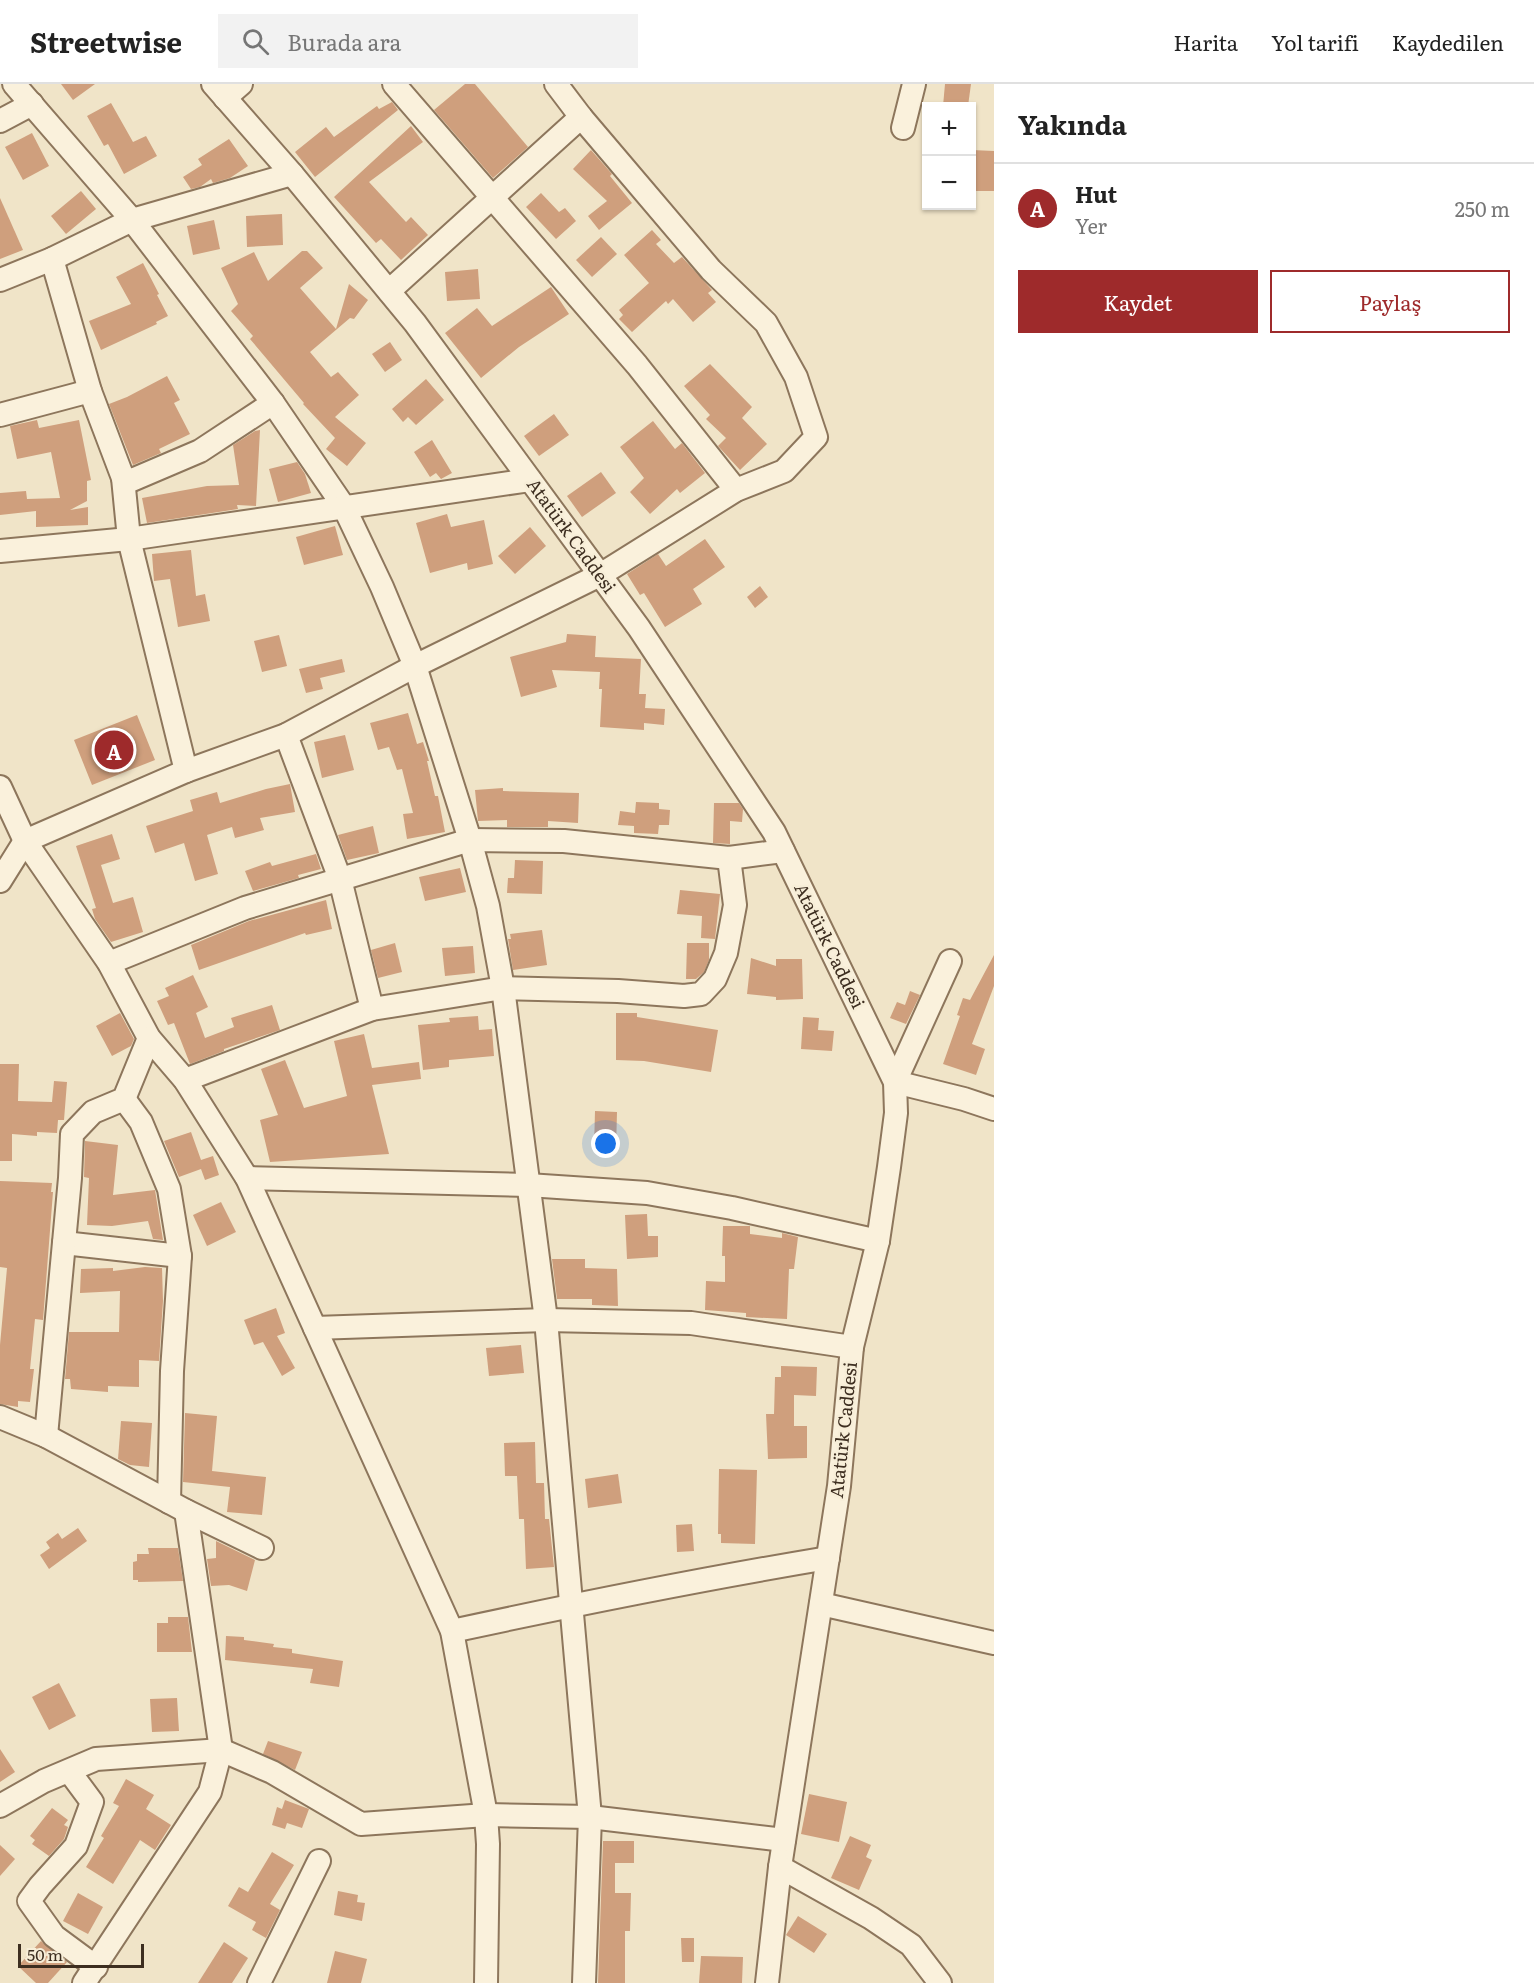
<!DOCTYPE html>
<html lang="tr">
<meta charset="utf-8">
<style>
body{margin:0;font-family:Literata,serif;background:#f2f2f2;color:#222}
.controls{position:absolute;right:18px;top:18px;display:grid;overflow:hidden;border-radius:0px;box-shadow:0 2px 4px #0004}
.controls button{width:54px;height:54px;display:grid;place-items:center;padding:0;border:0;border-bottom:2px solid #e0e0e0;background:#fff;color:#222;font:30px sans-serif}
.scale{position:absolute;left:18px;bottom:15px;width:126px;box-sizing:border-box;padding-left:6px;border:3px solid #3d2e20;border-top:0;font-size:16px;line-height:21px;white-space:nowrap;color:#3d2e20;-webkit-text-stroke:4px #f7eed8;paint-order:stroke}
.you{position:absolute;left:606px;top:1060px;width:21px;height:21px;margin:-15px;border:4px solid #fff;border-radius:50%;background:#1a73e8;box-shadow:0 0 0 9px #1a73e833}
.badge{display:grid;place-items:center;width:39px;height:39px;border-radius:50%;background:#9e2a2b;color:#fff;font-size:20px;font-weight:700}
.pin{position:absolute;translate:-50% -50%;border:3px solid #fff;box-shadow:0 2px 6px #0006}
.list{margin:0;padding:0;list-style:none}
h2{display:flex;justify-content:space-between;align-items:center;height:78px;margin:0;padding:0 24px;font-size:26px}
h2 small{font-size:20px;font-weight:400;color:#767676}
.list li{display:grid;grid-template-columns:39px 1fr auto;gap:18px;align-items:center;box-sizing:border-box;height:90px;padding:0 24px;border-top:2px solid #e0e0e0}
.list b{display:block;font-size:22px;white-space:nowrap}
.list p{margin:0;font-size:20px;white-space:nowrap;color:#767676}
.list em{font-size:20px;font-style:normal;color:#767676}
.actions{display:flex;gap:12px;padding:18px 24px}
.actions a{flex:1;padding:14px 0;border:2px solid #9e2a2b;border-radius:0px;text-align:center;font-size:21px;color:#9e2a2b}
.actions .main{background:#9e2a2b;color:#fff}
.icon{flex:none;width:33px;height:33px;fill:none;stroke:currentColor;stroke-width:2;stroke-linecap:round;stroke-linejoin:round}
.map{position:relative;flex:none;width:994px;height:1899px;overflow:hidden}
header{display:flex;align-items:center;gap:36px;box-sizing:border-box;height:84px;padding:0 30px;background:#fff;border-bottom:2px solid #e0e0e0}
header strong{font-size:28px}
nav{display:flex;gap:33px;margin-inline-start:auto;font-size:21px}
.search{width:420px;height:54px;background:#f2f2f2;display:flex;align-items:center;gap:15px;box-sizing:border-box;padding:0 21px;border-radius:0px;color:#767676;font-size:22px}
main{display:flex}
aside{flex:1;background:#fff}
.map>svg:first-child{display:block}
.building{fill:#cf9f7d}
.lines{fill:none;stroke-linecap:round;stroke-linejoin:round}
.minor-casing{stroke:#8d765c;stroke-width:26}
.minor{stroke:#faf1dc;stroke-width:22}
.labels{text-anchor:middle;stroke-width:5;stroke-linejoin:round;paint-order:stroke}
.street-label{font-size:18px;fill:#3d2e20;stroke:#f7eed8}
</style>
<header>
<strong>Streetwise</strong>
<div class="search"><svg class="icon" aria-label="search" viewBox="0 0 24 24"><circle cx="10" cy="10" r="6"/><path d="M15 15l6 6"/></svg>Burada ara</div>
<nav><a>Harita</a><a>Yol tarifi</a><a>Kaydedilen</a></nav>
</header>
<main>
<div class="map">
<svg width="994" height="1899" viewBox="0 0 994 1899">
<rect width="100%" height="100%" fill="#f0e4c8"/>
<g class="building">
<polygon points="61,0 95,0 73,16"/>
<polygon points="465,0 475,0 528,63 493,94 434,26"/>
<polygon points="945,0 971,0 968,22 943,22"/>
<polygon points="392,18 398,26 315,93 295,68 326,43 334,53 377,22 379,25"/>
<polygon points="111,19 133,58 146,52 157,72 124,90 108,60 104,62 87,32"/>
<polygon points="411,42 423,58 369,98 406,138 411,133 428,151 401,176 381,155 376,159 334,113"/>
<polygon points="32,49 49,82 23,96 5,63"/>
<polygon points="229,55 248,82 230,94 213,99 211,95 200,103 191,105 183,93 202,81 198,75"/>
<polygon points="591,66 612,90 610,92 632,119 599,146 588,132 607,117 573,85"/>
<polygon points="972,66 994,67 994,107 972,107"/>
<polygon points="81,107 96,125 66,150 51,132"/>
<polygon points="541,109 559,128 565,124 576,137 556,155 526,123"/>
<polygon points="0,114 23,166 0,175"/>
<polygon points="282,130 283,161 247,163 246,132"/>
<polygon points="214,136 220,165 193,171 187,142"/>
<polygon points="652,146 661,156 656,160 674,179 682,173 712,206 708,209 716,218 693,238 673,215 668,220 666,217 632,248 619,235 623,231 619,226 649,199 624,171"/>
<polygon points="601,153 617,170 592,193 576,176"/>
<polygon points="302,167 307,167 323,184 300,204 336,245 349,200 368,216 354,235 350,234 310,268 331,293 338,288 359,311 335,333 366,359 347,382 326,365 335,354 303,320 304,319 250,255 253,252 231,227 238,220 221,184 254,168 268,197"/>
<polygon points="143,179 159,210 157,211 168,232 156,238 157,240 101,266 89,237 131,220 116,193"/>
<polygon points="478,185 480,215 447,217 445,188"/>
<polygon points="551,203 569,230 519,263 481,294 445,249 477,224 492,242"/>
<polygon points="390,258 402,276 385,288 372,270"/>
<polygon points="710,280 752,323 742,334 767,360 740,386 718,362 726,354 706,335 710,331 684,302"/>
<polygon points="167,292 180,316 174,319 190,350 159,365 161,369 133,381 109,320 127,313"/>
<polygon points="426,295 444,316 416,341 408,333 403,338 392,325"/>
<polygon points="554,330 569,351 539,372 524,352"/>
<polygon points="37,336 39,344 79,336 91,396 87,397 87,417 70,426 88,423 88,441 36,443 36,427 0,431 0,409 26,407 27,415 60,414 51,368 17,375 10,342"/>
<polygon points="653,337 675,365 682,359 705,389 680,409 677,405 650,430 630,408 644,394 620,363"/>
<polygon points="260,346 256,422 237,421 238,425 147,439 142,414 207,402 239,401 233,361 255,347"/>
<polygon points="432,356 452,389 441,395 436,389 430,393 414,368"/>
<polygon points="297,378 305,390 311,409 278,418 269,385"/>
<polygon points="601,388 616,409 582,433 567,412"/>
<polygon points="447,430 451,443 484,436 493,480 468,486 467,479 430,489 416,439"/>
<polygon points="335,442 343,471 304,481 296,453"/>
<polygon points="530,443 546,462 515,490 498,472"/>
<polygon points="705,455 725,483 693,505 702,520 665,543 644,509 640,511 627,490 658,470 666,482"/>
<polygon points="191,466 196,512 205,510 210,537 178,543 170,495 154,497 152,470"/>
<polygon points="760,502 768,513 755,524 747,513"/>
<polygon points="567,550 596,552 595,573 641,575 639,610 646,610 645,624 665,625 664,641 644,639 644,646 600,643 602,605 599,605 600,588 552,586 557,603 521,613 510,573 566,558"/>
<polygon points="279,551 287,582 262,588 254,557"/>
<polygon points="342,575 345,588 320,594 323,605 306,609 299,585"/>
<polygon points="408,629 417,660 423,658 429,677 427,677 435,712 438,712 445,748 407,755 403,730 413,729 402,685 397,686 389,663 378,666 370,639"/>
<polygon points="137,631 155,676 92,701 74,656"/>
<polygon points="345,651 354,686 322,694 314,658"/>
<polygon points="290,700 295,728 260,734 264,746 235,754 232,743 207,751 218,790 195,797 184,759 155,769 146,742 193,727 190,716 217,708 220,719 266,705"/>
<polygon points="503,704 503,707 579,709 578,739 548,737 548,743 507,743 507,736 478,737 475,706"/>
<polygon points="636,718 659,719 659,725 670,726 669,741 659,741 658,750 634,749 634,742 618,741 620,727 635,729"/>
<polygon points="714,719 739,719 743,725 742,738 730,737 730,760 713,759"/>
<polygon points="373,742 379,769 347,776 338,751"/>
<polygon points="112,750 120,775 101,781 113,819 133,813 143,848 111,858 95,835 92,825 96,824 76,762"/>
<polygon points="316,770 321,785 298,791 299,794 253,807 245,787 270,778 272,782"/>
<polygon points="515,776 543,777 542,810 507,809 508,794 514,794"/>
<polygon points="460,784 466,808 425,817 419,793"/>
<polygon points="680,806 720,810 715,855 701,854 702,832 677,830"/>
<polygon points="326,816 332,845 306,851 305,849 199,886 191,861 249,837"/>
<polygon points="542,846 547,881 513,886 508,855 511,855 510,850"/>
<polygon points="395,859 402,888 378,894 371,866"/>
<polygon points="687,859 709,859 709,876 704,888 696,895 686,895"/>
<polygon points="473,862 475,889 445,892 442,864"/>
<polygon points="994,871 994,902 972,960 985,965 976,991 943,980 960,932 957,931 963,914 970,916"/>
<polygon points="751,874 776,882 776,875 802,875 803,915 776,916 776,913 747,910"/>
<polygon points="193,891 208,923 196,929 205,954 234,943 231,934 272,921 280,946 224,965 224,967 190,980 174,939 168,941 157,917 169,912 165,904"/>
<polygon points="910,907 920,911 906,940 890,934 897,918 905,921"/>
<polygon points="120,929 134,955 131,962 112,972 96,942"/>
<polygon points="616,929 637,929 637,933 718,946 711,988 644,977 616,976"/>
<polygon points="478,932 479,946 492,945 494,972 449,976 449,983 423,986 418,941 450,938 449,934"/>
<polygon points="803,933 819,934 818,946 834,947 832,967 801,965"/>
<polygon points="364,950 372,984 419,978 421,995 372,1001 389,1070 270,1078 260,1036 278,1031 261,985 285,976 304,1024 347,1012 334,957"/>
<polygon points="0,980 19,980 18,1017 52,1018 54,997 67,998 64,1036 58,1036 57,1049 37,1048 37,1052 12,1050 12,1077 0,1077"/>
<polygon points="595,1027 617,1028 616,1065 594,1064"/>
<polygon points="191,1048 201,1076 213,1072 219,1091 205,1096 201,1085 179,1093 164,1057"/>
<polygon points="85,1057 118,1061 113,1111 155,1106 163,1156 153,1155 148,1137 112,1142 87,1141 89,1094 84,1093"/>
<polygon points="0,1097 52,1099 51,1108 53,1108 43,1236 35,1235 30,1285 34,1285 30,1318 18,1317 18,1323 0,1320 0,1261 7,1184 0,1183"/>
<polygon points="221,1118 236,1148 207,1162 193,1131"/>
<polygon points="647,1130 648,1152 658,1152 658,1173 627,1175 625,1131"/>
<polygon points="723,1142 750,1142 750,1150 782,1154 782,1149 798,1153 794,1185 789,1185 787,1235 746,1233 746,1229 705,1226 706,1197 725,1198 725,1172 722,1172"/>
<polygon points="552,1175 585,1175 585,1184 617,1185 618,1222 592,1221 592,1215 557,1215"/>
<polygon points="145,1183 162,1184 163,1217 159,1277 139,1276 139,1303 108,1302 108,1308 71,1305 70,1295 65,1295 69,1248 119,1248 120,1207 80,1209 81,1185 113,1184 113,1187"/>
<polygon points="276,1224 285,1249 277,1252 295,1284 282,1292 263,1258 254,1261 244,1236"/>
<polygon points="521,1261 524,1289 489,1292 486,1264"/>
<polygon points="781,1282 817,1283 816,1312 794,1311 794,1342 807,1342 807,1374 768,1375 766,1330 774,1330 775,1293 781,1293"/>
<polygon points="185,1329 217,1332 212,1387 266,1393 262,1431 227,1428 230,1403 183,1398"/>
<polygon points="121,1337 152,1339 149,1383 130,1381 118,1375"/>
<polygon points="535,1358 536,1399 544,1399 545,1435 549,1435 554,1483 526,1485 524,1435 519,1435 517,1392 505,1392 504,1359"/>
<polygon points="719,1385 757,1386 755,1460 721,1459 721,1450 718,1450"/>
<polygon points="618,1390 622,1419 588,1424 585,1395"/>
<polygon points="692,1440 694,1467 677,1468 676,1441"/>
<polygon points="78,1444 87,1457 49,1485 40,1471 50,1464 46,1458 58,1449 62,1455"/>
<polygon points="216,1457 255,1476 247,1507 229,1501 211,1502 207,1475 216,1474"/>
<polygon points="148,1464 178,1464 183,1497 138,1498 138,1496 133,1496 133,1478 137,1477 137,1470 149,1470"/>
<polygon points="168,1533 188,1533 192,1568 157,1568 157,1539 168,1539"/>
<polygon points="226,1552 244,1553 244,1556 274,1560 273,1563 292,1565 292,1569 343,1577 339,1603 310,1599 313,1585 225,1576"/>
<polygon points="59,1599 76,1632 49,1646 32,1613"/>
<polygon points="177,1614 179,1647 152,1648 150,1615"/>
<polygon points="268,1657 302,1668 295,1686 263,1670"/>
<polygon points="0,1665 15,1688 0,1698"/>
<polygon points="126,1695 154,1711 146,1725 171,1741 155,1766 140,1756 113,1800 86,1783 104,1754 101,1752 119,1722 113,1719"/>
<polygon points="809,1710 847,1718 839,1758 801,1750"/>
<polygon points="285,1716 309,1725 302,1744 287,1739 285,1745 272,1741 277,1723 282,1725"/>
<polygon points="52,1724 68,1736 64,1741 68,1743 64,1755 49,1772 32,1760 35,1756 30,1752"/>
<polygon points="850,1752 871,1761 866,1773 872,1776 859,1806 831,1794"/>
<polygon points="603,1757 634,1757 634,1779 615,1779 615,1809 631,1809 630,1847 625,1847 625,1899 598,1899"/>
<polygon points="0,1761 15,1775 0,1792"/>
<polygon points="272,1768 294,1781 270,1820 280,1826 266,1854 252,1846 256,1838 228,1822 239,1803 248,1808"/>
<polygon points="338,1807 358,1811 357,1818 365,1819 362,1837 334,1831"/>
<polygon points="78,1809 103,1823 88,1850 63,1837"/>
<polygon points="798,1832 827,1850 814,1869 786,1851"/>
<polygon points="681,1854 694,1854 694,1878 682,1878"/>
<polygon points="41,1857 67,1878 48,1899 36,1899 18,1882"/>
<polygon points="224,1858 248,1874 232,1899 198,1899"/>
<polygon points="335,1867 367,1875 361,1899 327,1899"/>
<polygon points="701,1872 743,1873 742,1899 699,1899"/>
</g>
<g class="lines">
<defs>
<g id="minor">
<polyline points="14,0 132,136 273,319 344,423 382,503 415,582 470,756 488,822 503,904 546,1236 590,1733 584,1899"/>
<polyline points="213,0 292,90 415,239 639,544 774,748 895,998 896,1029 889,1083 878,1157 852,1263 839,1402 780,1783 767,1899"/>
<polyline points="394,0 637,281 736,406"/>
<polyline points="225,14 241,0"/>
<polyline points="0,37 32,20"/>
<polyline points="903,44 914,0"/>
<polyline points="52,175 90,307 123,394 129,455 186,687"/>
<polyline points="0,196 52,175 132,136 292,90"/>
<polyline points="389,207 581,33"/>
<polyline points="0,331 90,307"/>
<polyline points="123,394 132,396 200,367 273,319"/>
<polyline points="0,467 129,455 530,396"/>
<polyline points="286,651 340,795 372,925"/>
<polyline points="0,703 25,757 109,879 149,954 185,996 247,1094 452,1547 486,1731 488,1760 486,1899"/>
<polyline points="0,797 25,757 186,687 286,651 415,582 600,491 736,406 784,387 816,353 796,293 766,239 711,186 581,33 556,0"/>
<polyline points="950,877 895,998 964,1015 994,1025"/>
<polyline points="109,879 245,824 470,756 564,757 729,774 783,767"/>
<polyline points="185,996 372,925 503,904 618,907 684,912 701,910 715,895 726,869 735,821 729,774"/>
<polyline points="124,1015 141,1038 169,1105 180,1172 172,1287 169,1418"/>
<polyline points="247,1094 528,1101 647,1109 732,1124 878,1157"/>
<polyline points="64,1159 180,1172"/>
<polyline points="315,1244 546,1236 691,1239 852,1263"/>
<polyline points="0,1333 46,1352 186,1427 262,1464"/>
<polyline points="46,1352 70,1094 72,1050 93,1028 124,1015 149,954"/>
<polyline points="821,1520 994,1559"/>
<path d="M452,1547c125,-27 250,-52 376,-73"/>
<polyline points="69,1687 92,1718 76,1762 40,1802 29,1817 54,1852 96,1883"/>
<polyline points="0,1722 44,1697 96,1675 221,1666 272,1688 361,1740 486,1731 590,1733 784,1756"/>
<polyline points="780,1783 871,1834 911,1861 940,1899"/>
<polyline points="84,1899 210,1708 221,1666 186,1427"/>
<polyline points="259,1899 319,1777"/>
</g>
</defs>
<use href="#minor" class="minor-casing"/>
<use href="#minor" class="minor"/>
</g>
<g class="labels">
<g class="street-label">
<text transform="translate(571 452) rotate(54)" y="6">Atatürk Caddesi</text>
<text transform="translate(829 862) rotate(64)" y="6">Atatürk Caddesi</text>
<text transform="translate(844 1346) rotate(-84)" y="6">Atatürk Caddesi</text>
</g>
</g>
</svg>
<div class="controls">
<button>+</button>
<button>−</button>
</div>
<div class="scale">50 m</div>
<div class="you"></div>
<div class="pin badge" style="left:114px;top:666px">A</div>
</div>
<aside>
<h2>Yakında<small></small></h2>
<ul class="list">
<li><span class="badge">A</span><div><b>Hut</b><p>Yer</p></div><em>250 m</em></li>
</ul>
<div class="actions"><a class="main">Kaydet</a><a>Paylaş</a></div>
</aside>
</main>
